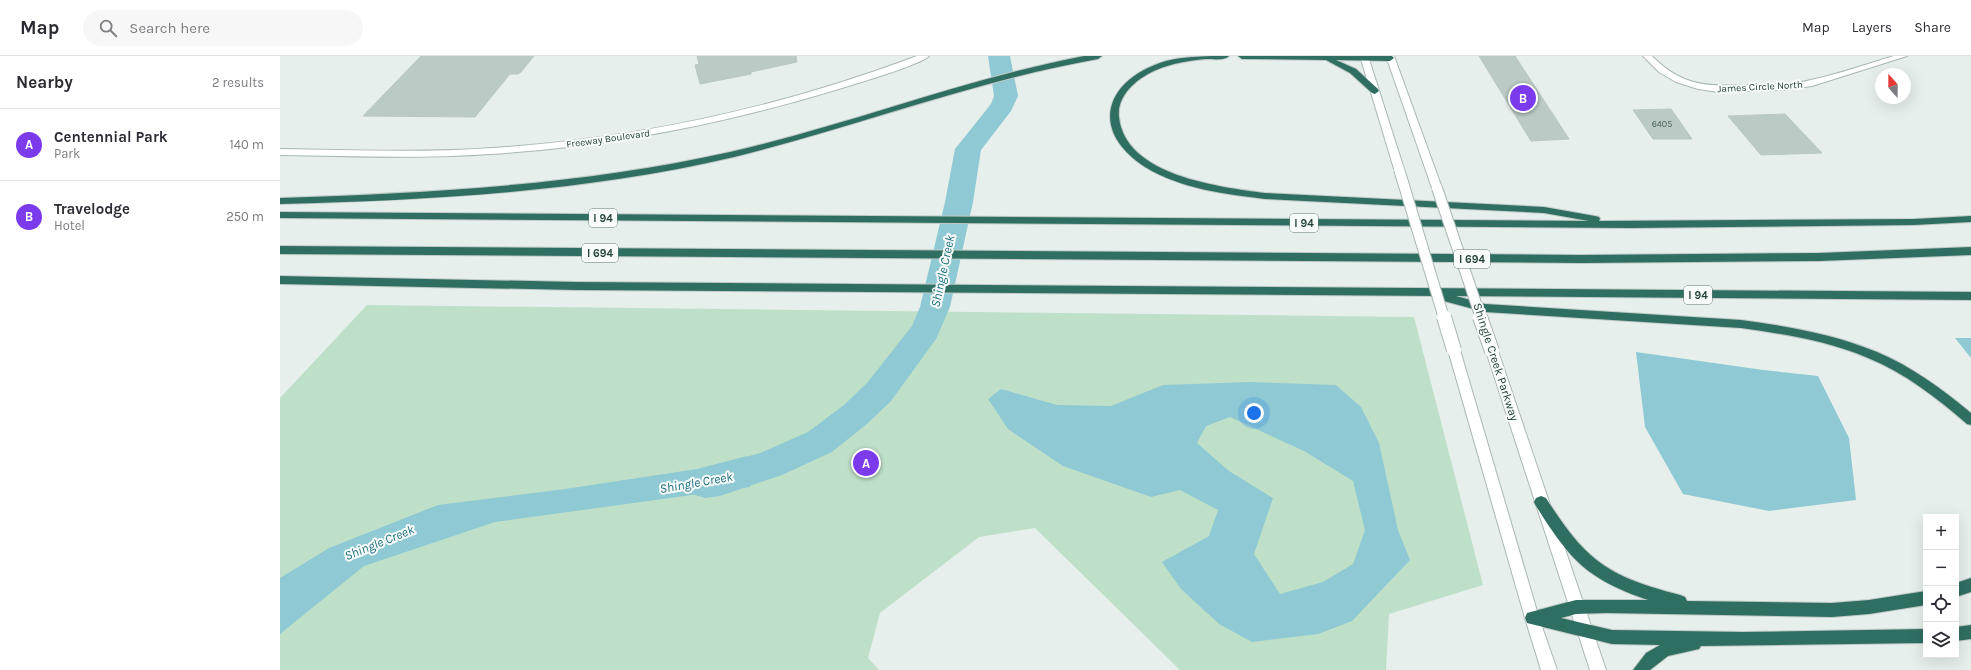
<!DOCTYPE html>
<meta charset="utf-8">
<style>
body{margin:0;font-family:Karla,sans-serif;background:#f7f7f7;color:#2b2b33}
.controls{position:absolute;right:12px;bottom:12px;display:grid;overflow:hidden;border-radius:0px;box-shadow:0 4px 16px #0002}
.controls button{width:36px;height:36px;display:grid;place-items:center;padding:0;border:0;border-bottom:1px solid #e1e1e2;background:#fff;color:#2b2b33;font:20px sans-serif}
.compass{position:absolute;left:1595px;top:12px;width:36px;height:36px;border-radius:50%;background:#fff;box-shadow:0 4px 16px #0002;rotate:339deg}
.you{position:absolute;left:974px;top:357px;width:14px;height:14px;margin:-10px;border:3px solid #fff;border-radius:50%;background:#1a73e8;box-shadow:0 0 0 6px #1a73e833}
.badge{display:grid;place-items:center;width:26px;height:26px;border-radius:50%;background:#7c3aed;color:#fff;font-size:13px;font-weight:700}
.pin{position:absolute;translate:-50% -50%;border:2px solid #fff;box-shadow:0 1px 4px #0006}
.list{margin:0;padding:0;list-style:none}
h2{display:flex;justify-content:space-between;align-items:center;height:52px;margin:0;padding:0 16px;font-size:17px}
h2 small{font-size:13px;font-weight:400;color:#7c7c81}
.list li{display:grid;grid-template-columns:26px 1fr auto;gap:12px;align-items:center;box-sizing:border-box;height:72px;padding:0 16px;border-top:1px solid #e1e1e2}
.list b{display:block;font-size:15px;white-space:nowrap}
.list p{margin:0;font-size:13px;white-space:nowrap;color:#7c7c81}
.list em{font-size:13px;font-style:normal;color:#7c7c81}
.icon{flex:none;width:22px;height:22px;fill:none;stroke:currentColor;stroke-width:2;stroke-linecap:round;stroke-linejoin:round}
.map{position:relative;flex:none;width:1691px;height:614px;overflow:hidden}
header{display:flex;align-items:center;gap:24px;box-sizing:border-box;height:56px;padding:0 20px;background:#fff;border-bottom:1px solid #e1e1e2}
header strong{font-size:19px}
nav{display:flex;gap:22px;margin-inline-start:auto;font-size:14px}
.search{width:280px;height:36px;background:#f7f7f7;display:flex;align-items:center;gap:10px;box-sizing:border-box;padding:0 14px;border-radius:22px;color:#7c7c81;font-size:15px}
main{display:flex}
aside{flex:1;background:#fff}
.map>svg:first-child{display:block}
.green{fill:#bfe0c8}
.water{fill:#8ec9d4;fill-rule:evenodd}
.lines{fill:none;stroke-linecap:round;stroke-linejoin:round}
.river{fill:#8ec9d4;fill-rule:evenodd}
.building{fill:#bbcac4;stroke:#b8c9c2}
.minor-casing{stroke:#a8b8b2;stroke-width:2}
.tertiary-casing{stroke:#a8b8b2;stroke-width:2}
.motorway-casing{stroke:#c2cac8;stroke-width:2}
.minor{fill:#fff;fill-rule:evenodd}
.tertiary{fill:#fff;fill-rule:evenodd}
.motorway{fill:#2f6f62;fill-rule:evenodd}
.tertiary-bridge-far1-casing{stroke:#a8b8b2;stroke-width:12;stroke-linecap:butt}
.tertiary-bridge-casing{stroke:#a8b8b2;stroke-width:16;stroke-linecap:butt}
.tertiary-bridge-far1{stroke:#fff;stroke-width:10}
.tertiary-bridge{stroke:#fff;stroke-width:14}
.labels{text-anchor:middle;stroke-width:4;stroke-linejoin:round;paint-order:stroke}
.far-number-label{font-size:9px;fill:#4a645c}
.far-street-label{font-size:10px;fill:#24423a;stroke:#f7fbf9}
.shield{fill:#f7fbf9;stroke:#637a73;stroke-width:1}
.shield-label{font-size:11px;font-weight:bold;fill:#24423a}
.street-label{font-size:12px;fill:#24423a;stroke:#f7fbf9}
.water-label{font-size:13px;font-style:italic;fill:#1c6f80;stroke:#f7fbf9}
</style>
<header>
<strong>Map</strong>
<div class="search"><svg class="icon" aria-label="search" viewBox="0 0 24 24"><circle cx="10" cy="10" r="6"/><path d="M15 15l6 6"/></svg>Search here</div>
<nav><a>Map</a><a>Layers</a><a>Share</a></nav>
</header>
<main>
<aside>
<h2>Nearby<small>2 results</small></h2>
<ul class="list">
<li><span class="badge">A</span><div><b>Centennial Park</b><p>Park</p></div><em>140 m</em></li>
<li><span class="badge">B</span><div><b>Travelodge</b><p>Hotel</p></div><em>250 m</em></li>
</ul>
</aside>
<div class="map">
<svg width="1691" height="614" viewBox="0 0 1691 614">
<rect width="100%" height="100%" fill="#e6efeb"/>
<polygon class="green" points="87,249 1134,261 1203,529 1109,558 1106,614 900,614 755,472 699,481 600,557 588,602 599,614 0,614 0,342"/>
<g class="water">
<polygon points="1675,282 1691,282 1691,302"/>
<polygon points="1356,296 1483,314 1538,320 1569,382 1576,444 1489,455 1403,438 1365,371"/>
<path d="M970,326l86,3 25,22 18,36 19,87 12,30 -58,61 -34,13 -66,8 -33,-18 -38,-35 -19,-27 47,-26 9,-26 -38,-20 -29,7 -88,-31 -55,-37 -20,-30 13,-10 56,16 54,1 52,-21zM950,361l74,34 49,30 12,49 -12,34 -30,18 -43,12 -26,-40 19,-56 -44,-27 -32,-28 9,-17z"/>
<polygon points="467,400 470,431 215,466 84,510 0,578 0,522 49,492 158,449 285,433 417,413"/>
</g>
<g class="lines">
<polygon class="river" points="708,0 730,0 738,40 731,55 701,94 693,146 670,251 656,283 611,345 588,367 552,396 502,419 440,440 425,442 412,438 407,427 412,416 480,397 528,376 564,349 587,327 632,270 640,251 665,146 675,93 711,48 714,40"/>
</g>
<g class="building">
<polygon points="141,0 254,0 241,16 238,18 230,18 195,61 83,60"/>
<polygon points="417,0 516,0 517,6 471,16 471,18 420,28 415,9 419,8"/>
<polygon points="1199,0 1235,0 1289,83 1251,85"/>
<polygon points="1391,53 1412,83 1373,83 1353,54"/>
<polygon points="1505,58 1542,97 1481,99 1448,60"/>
</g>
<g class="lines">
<defs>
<path id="minor" d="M1363,0h9c29,30 56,31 95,29 22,0 44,0 64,-5 28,-6 56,-16 83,-24h13l-95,30 -30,4 -64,2 -20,-3 -22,-7 -17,-10z"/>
<g id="tertiary">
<path d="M637,0h12c-9,9 -71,27 -87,32 -114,35 -233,59 -352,66 -70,5 -140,2 -210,1v-6c70,1 142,4 212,-1 145,-9 289,-41 425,-92z"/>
<polygon points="1080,0 1088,0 1124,113 1122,115 1119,116 1114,113"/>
<polygon points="1106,0 1114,0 1162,132 1161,134 1157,135 1152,132"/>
<polygon points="1174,290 1178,291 1180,294 1259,562 1277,614 1261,614 1245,562 1168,294 1170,291"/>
<polygon points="1212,291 1216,292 1218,295 1326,614 1310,614 1206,295 1208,292"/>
</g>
<g id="motorway">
<path d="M804,0h18l-4,3c-124,22 -242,68 -364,98 -149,35 -302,43 -454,47v-6c151,-5 302,-13 450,-46 119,-27 234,-73 354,-96z"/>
<path d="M949,0c-5,5 -16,3 -23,3 -20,2 -40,5 -58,15 -16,9 -31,24 -29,43 6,59 101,70 146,76l279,14 51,9 4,1 1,2 -1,2 315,-2 57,-3v6l-57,3 -284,3 -1350,-10v-6l1309,9 -45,-8 -279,-14c-40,-5 -84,-10 -120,-32 -57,-37 -40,-88 21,-106 21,-5 42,-5 63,-5z"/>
<polygon points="958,0 1112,0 1114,2 1110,5 1056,4 1076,13 1098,33 1099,35 1095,38 1092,37 1070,17 1046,4 962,3"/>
<polygon points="0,190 1301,199 1539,197 1691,191 1691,199 1539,205 1301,207 0,198"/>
<path d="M0,220l296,6 1395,10v8l-515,-4 29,8 256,16c46,6 93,14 136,32 34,14 65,37 94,61v12l-4,-1c-30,-26 -62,-51 -99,-66 -40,-17 -84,-24 -127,-30l-256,-16 -45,-12 -1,-4 -863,-6 -296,-6z"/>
<path d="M1261,440l5,2c40,63 61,78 134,97l5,2 2,4 145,2 37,-3 57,-9v14l-57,9 -37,3 -226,-4 -30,1 -15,4 51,12 131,2 183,-3v14l-225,3 -2,3 -31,7 -18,14h-17l13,-17 14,-8 -48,-1 -85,-21 -2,-5 2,-5 49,-13h72c-61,-21 -78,-40 -112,-94l-2,-4 2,-4z"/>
<polygon points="1691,522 1691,536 1676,541 1676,527"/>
<polygon points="1691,569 1691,583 1676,585 1676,571"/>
</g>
</defs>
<use href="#minor" class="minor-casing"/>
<use href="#tertiary" class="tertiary-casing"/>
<use href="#motorway" class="motorway-casing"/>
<use href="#minor" class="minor"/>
<use href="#tertiary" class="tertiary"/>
<use href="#motorway" class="motorway"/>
<defs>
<g id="tertiary-bridge-far1">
<polyline points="1119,113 1164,262"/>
<polyline points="1157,132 1201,262"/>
</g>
<g id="tertiary-bridge">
<polyline points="1164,261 1174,294"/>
<polyline points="1200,261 1212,295"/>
</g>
</defs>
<use href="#tertiary-bridge-far1" class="tertiary-bridge-far1-casing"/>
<use href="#tertiary-bridge" class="tertiary-bridge-casing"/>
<use href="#tertiary-bridge-far1" class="tertiary-bridge-far1"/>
<use href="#tertiary-bridge" class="tertiary-bridge"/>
</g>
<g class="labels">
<g class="far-number-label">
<text x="1382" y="71">6405</text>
</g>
<g class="far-street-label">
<text transform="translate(1480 30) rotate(-3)" y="4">James Circle North</text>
<text transform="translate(328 82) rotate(-8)" y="4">Freeway Boulevard</text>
</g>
<g class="shield">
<rect x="309" y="153" width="28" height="18" rx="3"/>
<rect x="1010" y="158" width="28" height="18" rx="3"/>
<rect x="302" y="188" width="36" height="18" rx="3"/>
<rect x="1174" y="194" width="36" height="18" rx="3"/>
<rect x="1404" y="230" width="28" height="18" rx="3"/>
</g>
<g class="shield-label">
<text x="323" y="166">I 94</text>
<text x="1024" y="171">I 94</text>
<text x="320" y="201">I 694</text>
<text x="1192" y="207">I 694</text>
<text x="1418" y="243">I 94</text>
</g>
<g class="street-label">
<text transform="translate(1216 306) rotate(72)" y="4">Shingle Creek Parkway</text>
</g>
<g class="water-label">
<text transform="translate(662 215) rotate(-78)" y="5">Shingle Creek</text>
<text transform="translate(416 426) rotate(-10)" y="5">Shingle Creek</text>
<text transform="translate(99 486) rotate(-22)" y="5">Shingle Creek</text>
</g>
</g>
</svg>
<div class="controls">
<button>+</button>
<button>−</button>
<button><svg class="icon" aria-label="locate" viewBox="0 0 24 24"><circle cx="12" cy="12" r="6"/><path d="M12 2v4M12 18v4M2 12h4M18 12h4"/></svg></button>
<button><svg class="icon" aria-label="layers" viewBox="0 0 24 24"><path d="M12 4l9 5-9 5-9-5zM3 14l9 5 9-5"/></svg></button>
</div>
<svg class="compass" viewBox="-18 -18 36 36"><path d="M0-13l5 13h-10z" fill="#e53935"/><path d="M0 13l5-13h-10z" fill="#7c7c81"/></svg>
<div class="you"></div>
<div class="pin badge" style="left:586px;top:407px">A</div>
<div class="pin badge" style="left:1243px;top:42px">B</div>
</div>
</main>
